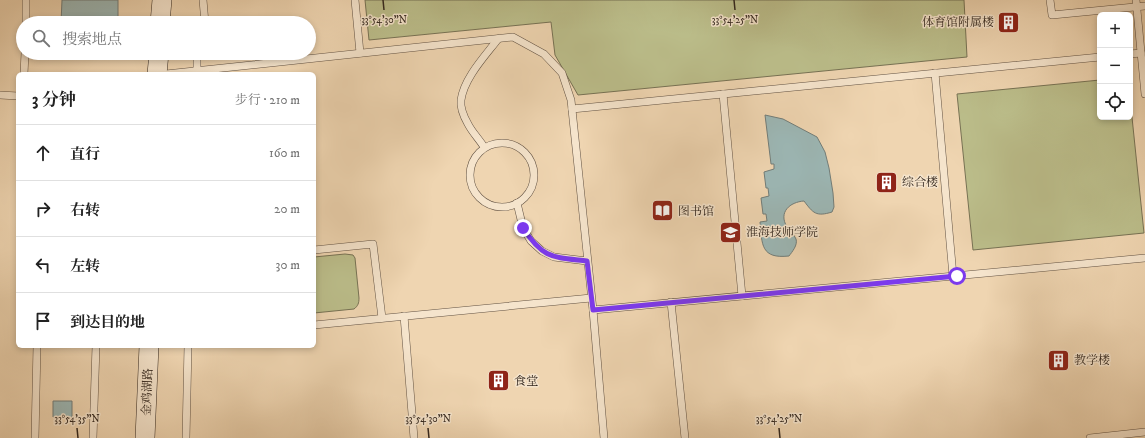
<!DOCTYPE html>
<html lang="zh">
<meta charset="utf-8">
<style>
body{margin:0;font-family:"IM FELL DW Pica","Noto Serif SC",serif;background:#f2f2f2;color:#222}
.controls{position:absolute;right:12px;top:12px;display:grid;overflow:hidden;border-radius:6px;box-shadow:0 2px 6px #0003}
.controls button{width:36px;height:36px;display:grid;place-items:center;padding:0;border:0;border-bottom:1px solid #e0e0e0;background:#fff;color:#222;font:20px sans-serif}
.stop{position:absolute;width:12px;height:12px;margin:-9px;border:3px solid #7c3aed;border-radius:50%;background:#fff}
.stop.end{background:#7c3aed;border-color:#fff;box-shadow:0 1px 4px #0008}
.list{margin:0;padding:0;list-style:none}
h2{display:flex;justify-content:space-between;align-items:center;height:52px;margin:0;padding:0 16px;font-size:17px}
h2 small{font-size:13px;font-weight:400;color:#767676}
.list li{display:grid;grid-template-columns:26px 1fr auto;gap:12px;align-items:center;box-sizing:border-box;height:56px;padding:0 16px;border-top:1px solid #e0e0e0}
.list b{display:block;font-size:15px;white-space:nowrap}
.list em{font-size:13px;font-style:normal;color:#767676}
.icon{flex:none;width:22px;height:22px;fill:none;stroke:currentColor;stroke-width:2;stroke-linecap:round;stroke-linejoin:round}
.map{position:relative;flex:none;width:1145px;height:438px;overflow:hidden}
.search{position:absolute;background:#fff;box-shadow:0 2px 6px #0003;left:16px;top:16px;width:300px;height:44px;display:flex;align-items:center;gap:10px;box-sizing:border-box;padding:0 14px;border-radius:22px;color:#767676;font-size:15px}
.panel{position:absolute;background:#fff;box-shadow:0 2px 6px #0003;left:16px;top:72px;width:300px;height:276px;border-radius:6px}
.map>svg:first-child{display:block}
.green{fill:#bbbd8a;stroke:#777254}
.water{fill:#9cb7b5;stroke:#727d79}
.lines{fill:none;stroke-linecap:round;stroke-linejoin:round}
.lane-casing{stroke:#625243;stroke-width:8}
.secondary-casing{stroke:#33271e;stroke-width:20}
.lane{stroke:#f5e4cc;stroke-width:7}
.secondary{stroke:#f5e4cc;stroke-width:19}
.route{stroke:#7c3aed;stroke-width:5}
.ticks{fill:none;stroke:#33271e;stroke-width:1.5}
.labels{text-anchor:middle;stroke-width:3;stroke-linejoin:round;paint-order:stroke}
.poi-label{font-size:12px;fill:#33271e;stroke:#f5e4cc;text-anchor:start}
.street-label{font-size:12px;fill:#33271e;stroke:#f5e4cc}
.ticks-label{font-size:10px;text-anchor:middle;fill:#33271e;stroke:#f5e4cc;stroke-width:3;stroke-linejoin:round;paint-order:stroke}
</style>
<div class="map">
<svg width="1145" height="438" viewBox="0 0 1145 438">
<rect width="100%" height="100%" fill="#efd5b1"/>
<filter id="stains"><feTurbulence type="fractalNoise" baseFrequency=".005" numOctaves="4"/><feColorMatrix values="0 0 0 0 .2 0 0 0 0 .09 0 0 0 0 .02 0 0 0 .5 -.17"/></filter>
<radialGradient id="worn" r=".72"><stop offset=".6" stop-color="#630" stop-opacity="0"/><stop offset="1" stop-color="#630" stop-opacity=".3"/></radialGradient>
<g class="green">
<polygon points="365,0 964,0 967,57 578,95 555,55 551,22 369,40"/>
<polygon points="1100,80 1100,117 1130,117 1130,98 1144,233 973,250 957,94"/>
<path d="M345,254l8,1 2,3 4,40c0,5 -1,8 -5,11l-40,4v-56z"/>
</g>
<g class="water">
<polygon points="62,0 118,0 118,23 61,23"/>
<polygon points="62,53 113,53 102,57 70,59 66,58"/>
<path d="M765,115l18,4 34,18 8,15 4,16 4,25 1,14 -2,5c-16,5 -19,1 -28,-11 -14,1 -26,11 -17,26 2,4 7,7 9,12 2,6 -4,13 -7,17 -28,3 -27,-11 -29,-34l7,-1 -1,-7h-3l-2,-16 8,-2 -1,-8h-2l-2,-16 10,-3v-5h-3z"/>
<polygon points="53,401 72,401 72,418 53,417"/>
</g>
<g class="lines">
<defs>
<g id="lane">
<polyline points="203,0 205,23"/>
<polyline points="355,0 360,53"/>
<polyline points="1050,0 1052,15 1145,6"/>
<polyline points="1136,0 1145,94"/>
<polyline points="26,23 26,0"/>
<polyline points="1130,54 1141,53"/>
<polyline points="935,73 953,276"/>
<polyline points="24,74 25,53"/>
<polyline points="166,74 513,37 544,54 562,73 571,100 593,310 604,438"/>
<polyline points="197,74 197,54 199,53"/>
<polyline points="723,94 742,296"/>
<polyline points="0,95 18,96"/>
<polyline points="572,109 1100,57"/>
<circle cx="502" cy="175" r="32"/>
<path d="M484,147c-5,-8 -12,-15 -16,-23 -4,-7 -8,-16 -7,-24 3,-22 24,-44 37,-61"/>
<polyline points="517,203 523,228 531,241 542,251 554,257 587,261"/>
<polyline points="314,250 373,244 382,318"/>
<polyline points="671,302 685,438"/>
<polyline points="593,310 1145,258"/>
<polyline points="404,316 414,438"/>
<polyline points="314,325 591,298"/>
<polyline points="35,438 37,346"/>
<polyline points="93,438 96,346"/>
<polyline points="186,438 188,346"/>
<polyline points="1090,438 1145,432"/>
</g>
<g id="secondary">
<polyline points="160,23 162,0"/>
<polyline points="157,74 159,53"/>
<polyline points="145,438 149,346"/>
</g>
</defs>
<use href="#lane" class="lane-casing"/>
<use href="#secondary" class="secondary-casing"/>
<use href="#lane" class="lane"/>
<use href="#secondary" class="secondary"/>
</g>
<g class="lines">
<path class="route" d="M523,228c20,31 30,29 64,33l6,49 364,-34"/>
</g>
<path class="ticks" d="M383,0l1,10M734,0l1,10M77,428l1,10M428,428l1,10M779,428l1,10"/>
<defs>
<symbol id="building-square" viewBox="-11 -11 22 22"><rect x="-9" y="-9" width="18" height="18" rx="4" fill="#8f2418" stroke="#f5e4cc"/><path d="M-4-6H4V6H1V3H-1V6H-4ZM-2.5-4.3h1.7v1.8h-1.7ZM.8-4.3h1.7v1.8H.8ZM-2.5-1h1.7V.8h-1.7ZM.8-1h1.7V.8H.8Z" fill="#fff"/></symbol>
<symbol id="library-square" viewBox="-11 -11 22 22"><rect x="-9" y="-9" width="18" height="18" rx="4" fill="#8f2418" stroke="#f5e4cc"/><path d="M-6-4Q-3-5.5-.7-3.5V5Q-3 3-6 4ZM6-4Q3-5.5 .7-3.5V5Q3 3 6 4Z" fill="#fff"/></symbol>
<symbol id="school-square" viewBox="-11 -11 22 22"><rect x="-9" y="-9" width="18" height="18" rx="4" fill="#8f2418" stroke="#f5e4cc"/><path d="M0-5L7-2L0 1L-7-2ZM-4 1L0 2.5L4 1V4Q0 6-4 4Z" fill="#fff"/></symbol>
</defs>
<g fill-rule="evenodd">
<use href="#building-square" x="996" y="10" width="25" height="25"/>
<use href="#building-square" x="874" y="170" width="25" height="25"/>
<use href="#library-square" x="650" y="198" width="25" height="25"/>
<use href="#school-square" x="718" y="220" width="25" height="25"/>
<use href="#building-square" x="1046" y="348" width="25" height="25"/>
<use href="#building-square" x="486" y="368" width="25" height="25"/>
</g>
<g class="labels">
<g class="poi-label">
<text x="994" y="26" text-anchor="end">体育馆附属楼</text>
<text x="902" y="186">综合楼</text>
<text x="678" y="215">图书馆</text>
<text x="746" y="236">淮海技师学院</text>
<text x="1074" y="364">教学楼</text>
<text x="514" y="385">食堂</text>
</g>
<g class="street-label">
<text transform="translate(147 392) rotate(-88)" y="4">金鸡湖路</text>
</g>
</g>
<g class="ticks-label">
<text x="384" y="23">33°54'30"N</text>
<text x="735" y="23">33°54'25"N</text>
<text x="77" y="422">33°54'35"N</text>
<text x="428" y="422">33°54'30"N</text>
<text x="779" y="422">33°54'25"N</text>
</g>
<rect width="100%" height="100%" filter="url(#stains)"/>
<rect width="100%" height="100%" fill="url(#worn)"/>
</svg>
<div class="controls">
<button>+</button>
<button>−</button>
<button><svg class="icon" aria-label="locate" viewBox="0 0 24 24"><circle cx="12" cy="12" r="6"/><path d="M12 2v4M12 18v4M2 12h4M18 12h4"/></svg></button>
</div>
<div class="stop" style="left:957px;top:276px"></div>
<div class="stop end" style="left:523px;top:228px"></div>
<div class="search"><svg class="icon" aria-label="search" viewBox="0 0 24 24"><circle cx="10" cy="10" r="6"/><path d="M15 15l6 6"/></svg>搜索地点</div>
<section class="panel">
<h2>3 分钟<small>步行 · 210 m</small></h2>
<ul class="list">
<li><svg class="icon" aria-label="ahead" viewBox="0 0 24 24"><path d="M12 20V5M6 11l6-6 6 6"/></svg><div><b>直行</b></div><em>160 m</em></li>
<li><svg class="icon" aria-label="right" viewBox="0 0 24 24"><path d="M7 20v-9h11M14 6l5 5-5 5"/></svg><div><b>右转</b></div><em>20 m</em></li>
<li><svg class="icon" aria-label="left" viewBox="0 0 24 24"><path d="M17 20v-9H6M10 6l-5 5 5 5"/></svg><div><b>左转</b></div><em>30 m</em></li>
<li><svg class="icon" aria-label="arrive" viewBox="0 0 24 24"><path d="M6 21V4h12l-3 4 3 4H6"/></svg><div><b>到达目的地</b></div></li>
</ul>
</section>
</div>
